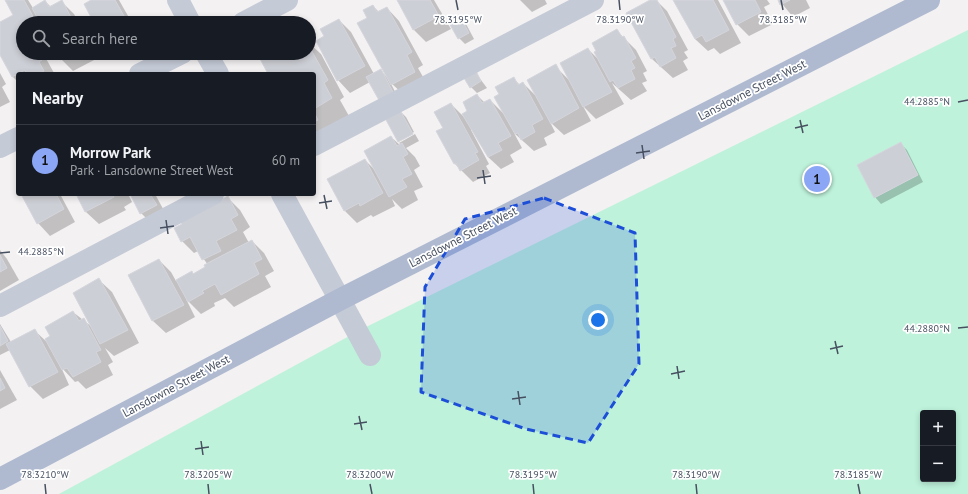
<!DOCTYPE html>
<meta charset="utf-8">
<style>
body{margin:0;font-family:"PT Sans",sans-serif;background:#20242c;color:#f1f3f6}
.controls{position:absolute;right:12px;bottom:12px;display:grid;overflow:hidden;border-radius:4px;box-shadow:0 2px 6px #0003}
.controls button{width:36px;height:36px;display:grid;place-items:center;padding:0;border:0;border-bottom:1px solid #363941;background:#171b24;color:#f1f3f6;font:20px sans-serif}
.you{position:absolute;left:598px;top:320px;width:14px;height:14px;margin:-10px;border:3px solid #fff;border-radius:50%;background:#1a73e8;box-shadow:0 0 0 6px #1a73e833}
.badge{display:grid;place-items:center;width:26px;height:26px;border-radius:50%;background:#8ba6f4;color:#111;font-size:13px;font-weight:700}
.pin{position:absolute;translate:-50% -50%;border:2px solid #fff;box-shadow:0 1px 4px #0006}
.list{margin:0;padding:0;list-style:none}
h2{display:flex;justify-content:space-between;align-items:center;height:52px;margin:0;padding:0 16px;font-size:17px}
h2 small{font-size:13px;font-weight:400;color:#9ea1a6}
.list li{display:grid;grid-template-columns:26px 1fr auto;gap:12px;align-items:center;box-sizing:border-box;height:72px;padding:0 16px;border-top:1px solid #363941}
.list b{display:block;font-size:15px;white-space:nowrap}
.list p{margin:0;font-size:13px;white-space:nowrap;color:#9ea1a6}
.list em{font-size:13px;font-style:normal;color:#9ea1a6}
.icon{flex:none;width:22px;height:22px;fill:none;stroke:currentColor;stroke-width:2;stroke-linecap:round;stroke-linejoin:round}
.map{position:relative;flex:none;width:968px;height:494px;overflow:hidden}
.search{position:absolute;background:#171b24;box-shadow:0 2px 6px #0003;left:16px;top:16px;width:300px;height:44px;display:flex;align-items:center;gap:10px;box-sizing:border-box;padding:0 14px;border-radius:22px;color:#9ea1a6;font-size:15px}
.panel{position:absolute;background:#171b24;box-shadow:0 2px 6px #0003;left:16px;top:72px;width:300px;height:124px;border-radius:4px}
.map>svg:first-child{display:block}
.green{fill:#bef2db;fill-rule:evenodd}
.shadow{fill:#0003}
.building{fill:#cdcfd6;stroke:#d5d6dd}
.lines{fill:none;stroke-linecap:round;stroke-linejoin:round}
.minor{stroke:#c4cad6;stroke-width:22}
.major{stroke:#afbad1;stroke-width:22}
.marked{fill:#1d4ed8;fill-opacity:0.2;stroke:#1d4ed8;stroke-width:3;stroke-dasharray:8 5;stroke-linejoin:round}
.ticks{fill:none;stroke:#475060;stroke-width:1.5}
.labels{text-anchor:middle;stroke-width:3.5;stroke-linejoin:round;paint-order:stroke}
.street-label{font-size:12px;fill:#475060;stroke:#fff}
.ticks-label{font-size:10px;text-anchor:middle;fill:#475060;stroke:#fff;stroke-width:3.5;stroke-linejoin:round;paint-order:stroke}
</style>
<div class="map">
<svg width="968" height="494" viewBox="0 0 968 494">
<rect width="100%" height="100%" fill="#f3f1f1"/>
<path class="green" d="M968,30v464h-909l305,-166zM923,413h30v66h-30z"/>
<g class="shadow">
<polygon points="6,0 28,0 33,8 45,1 51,7 62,2 74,14 79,23 23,23 23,53 43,53 54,73 52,74 18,74 18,82 12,76 0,53 0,23 14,15"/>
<polygon points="93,0 119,0 132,23 95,23"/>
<polygon points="400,0 434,0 451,29 426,42 414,30 398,1"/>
<polygon points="520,0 545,0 547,4 532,12"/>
<polygon points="653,0 656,0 667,11 688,50 684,52 688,58 683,61 688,70 673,78 652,59 627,13"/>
<polygon points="675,0 718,0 741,43 720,54 714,48 708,51 695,39"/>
<polygon points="724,0 767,0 770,4 764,7 773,24 749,36 737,24"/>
<polygon points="779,0 806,0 810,8 793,17"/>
<polygon points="373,6 379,12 387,8 399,21 423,65 418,68 427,84 405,96 390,82 400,101 370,82 350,93 338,80 326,37 339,20 351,32 374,74 380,70 388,78 368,18"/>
<polygon points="459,16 465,22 474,39 465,44 459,38"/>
<polygon points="617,31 636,50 647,71 643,73 647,81 642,83 647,91 631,100 612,83 624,104 596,119 583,106 591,121 564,135 550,122 555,132 544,138 547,145 534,151 514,133 522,148 510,155 514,162 501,169 488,157 472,129 471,130 489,164 486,166 490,173 473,182 455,164 437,132 444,128 451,104 465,118 477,95 485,103 490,100 504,114 501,95 513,78 520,85 523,83 537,97 555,66 568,79 588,49 599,60"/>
<polygon points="309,43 321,54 344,97 340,100 349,116 314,138 314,74 265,74 268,72 263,53 309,53"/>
<polygon points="57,53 95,53 98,58 73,71 61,59"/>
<polygon points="475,72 487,88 477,93 471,87"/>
<polygon points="0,73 6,84 2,87 10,102 0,107"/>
<polygon points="400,111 406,117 414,132 399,141 399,143 415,134 419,141 406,148 415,157 420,166 414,170 423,187 414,191 418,200 402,209 392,199 395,206 373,217 371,215 357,223 345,211 328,180 365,160 375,170 391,137 401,146 386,119"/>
<polygon points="900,143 907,150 923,182 881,204 875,197"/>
<polygon points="22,194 60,194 75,222 50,236 38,223"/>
<polygon points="77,194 128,194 132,202 124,207 126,210 99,224 86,212"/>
<polygon points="131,194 155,194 168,218 153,225 141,213"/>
<polygon points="228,198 240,210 250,227 243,232 249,243 252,241 264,253 274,271 265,276 271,287 234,307 225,298 214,303 215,306 201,314 186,299 195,317 166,333 153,321 129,276 159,260 171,272 176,281 192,272 194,274 207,267 208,265 198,251 194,253 182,241"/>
<polygon points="0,250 7,259 19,280 0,291"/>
<polygon points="99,280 112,292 139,343 114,356 105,348 113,362 108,365 113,375 86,389 78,381 75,382 61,367 69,385 43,399 30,386 10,350 0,355 0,324 11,342 34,330 49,344 51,337 73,312 92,327"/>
<polygon points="0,370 17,400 0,409"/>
</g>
<g class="building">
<polygon points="5,0 24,0 34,18 22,24 23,53 38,53 42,60 39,62 44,71 38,74 27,74 25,70 12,77 0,55 0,22 13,15"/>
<polygon points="45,0 49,7 62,0 74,23 40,23 32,8"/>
<polygon points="91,0 115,0 128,23 94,23 84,4"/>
<polygon points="397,0 430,0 439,16 413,30"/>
<polygon points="650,0 657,0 676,37 673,39 676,46 671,48 676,58 660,67 655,57 651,59 626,13"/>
<polygon points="673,0 713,0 729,30 706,42 702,35 695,39"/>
<polygon points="723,0 755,0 761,12 736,25"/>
<polygon points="778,0 790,0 780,5"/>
<polygon points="373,5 377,12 387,7 412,52 407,55 415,72 391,85 357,23 367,18 363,10"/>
<polygon points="459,15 469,33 458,39 448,21"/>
<polygon points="339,19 365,66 337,81 316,41 324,36 320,29"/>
<polygon points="617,29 622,37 624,36 636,58 631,61 635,68 631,70 635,79 618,88 613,80 610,82 594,52 596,51 592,43"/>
<polygon points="309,46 328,80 324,83 332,98 314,109 314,74 263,74 267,72 258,55 261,53 309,53"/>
<polygon points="588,48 612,92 583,107 560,63"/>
<polygon points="56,53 73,53 60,60"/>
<polygon points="556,64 579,108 551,124 527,80"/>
<polygon points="381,69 394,94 380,102 366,77"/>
<polygon points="476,71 481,81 470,88 464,78"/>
<polygon points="514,77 518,85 523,82 543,119 532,125 535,132 521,140 518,133 515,134 494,97 499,94 495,87"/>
<polygon points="477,94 482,103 490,99 511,136 498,143 502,150 488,157 462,114 467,111 463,102"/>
<polygon points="451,103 478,152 475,153 479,160 460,171 456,163 454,164 436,131 443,128 434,112"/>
<polygon points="400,110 413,134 398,142 385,118"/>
<polygon points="314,112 318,120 314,122"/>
<polygon points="391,136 397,146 402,143 408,154 403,157 412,174 402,179 407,187 389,197 364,151"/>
<polygon points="901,142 918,175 874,198 857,165"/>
<polygon points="365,159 383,193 360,206 359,203 344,211 327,179"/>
<polygon points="21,194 56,194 64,209 37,224"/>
<polygon points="76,194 112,194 114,197 85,212"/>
<polygon points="130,194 150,194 157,205 140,214"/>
<polygon points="228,196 238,215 231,219 237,230 216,241 221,251 202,260 190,237 181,242 174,228 182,224 181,222"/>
<polygon points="252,240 262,259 254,263 259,274 221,295 215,284 202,291 204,293 188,302 176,280 192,271 193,274 205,267 204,265"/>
<polygon points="0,255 7,268 0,272"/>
<polygon points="159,259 184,305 152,321 128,275"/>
<polygon points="99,278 128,330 100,344 73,293"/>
<polygon points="73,311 79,321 84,318 101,350 96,352 101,362 73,377 67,368 62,370 45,339 50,336 45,327"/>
<polygon points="0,326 8,341 0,346"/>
<polygon points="35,329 58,372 29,387 6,344"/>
<polygon points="0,378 5,388 0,391"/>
</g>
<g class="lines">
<g class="minor">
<polyline points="178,0 190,23"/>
<polyline points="243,23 287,0"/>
<polyline points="206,53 218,74"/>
<polyline points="140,74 182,53"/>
<polyline points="314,145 593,0"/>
<polyline points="0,147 18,138"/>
<polyline points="282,194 370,355"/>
<polyline points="0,306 213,194"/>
</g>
<polyline class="major" points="0,479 341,299 929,0"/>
</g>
<path class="marked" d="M544,198l91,35 4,131 -51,79 -62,-14 -105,-37 4,-105 40,-68z"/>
<path class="ticks" d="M456,0l2,10M619,0l1,10M781,0l2,10M958,102l10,-2M800,120l3,13M795,128l13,-3M642,145l2,14M636,153l14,-2M483,170l2,14M477,178l14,-2M324,195l3,14M319,203l13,-2M166,220l2,14M160,228l14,-2M0,253l10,-1M958,328l10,-1M835,341l3,13M830,349l13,-3M677,366l2,13M671,374l14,-3M518,391l2,14M512,399l14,-2M359,416l3,14M354,424l13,-2M201,441l2,14M195,449l14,-2M45,484l1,10M208,484l1,10M370,484l2,10M533,484l1,10M696,484l1,10M858,484l2,10"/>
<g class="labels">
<g class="street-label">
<text transform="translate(752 90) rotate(-27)" y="4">Lansdowne Street West</text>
<text transform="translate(463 237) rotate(-27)" y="4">Lansdowne Street West</text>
<text transform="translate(176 386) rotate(-28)" y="4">Lansdowne Street West</text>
</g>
</g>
<g class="ticks-label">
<text x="458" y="23">78.3195°W</text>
<text x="620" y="23">78.3190°W</text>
<text x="783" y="23">78.3185°W</text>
<text x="927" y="105">44.2885°N</text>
<text x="41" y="255">44.2885°N</text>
<text x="927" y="332">44.2880°N</text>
<text x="45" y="478">78.3210°W</text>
<text x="208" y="478">78.3205°W</text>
<text x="370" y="478">78.3200°W</text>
<text x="533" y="478">78.3195°W</text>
<text x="696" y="478">78.3190°W</text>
<text x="858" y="478">78.3185°W</text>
</g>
</svg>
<div class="controls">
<button>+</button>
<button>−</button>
</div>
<div class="you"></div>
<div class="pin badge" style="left:817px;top:179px">1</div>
<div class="search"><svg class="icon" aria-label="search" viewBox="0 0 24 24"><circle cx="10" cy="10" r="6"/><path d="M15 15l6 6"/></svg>Search here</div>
<section class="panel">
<h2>Nearby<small></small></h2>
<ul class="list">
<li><span class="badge">1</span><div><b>Morrow Park</b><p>Park · Lansdowne Street West</p></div><em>60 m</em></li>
</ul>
</section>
</div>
